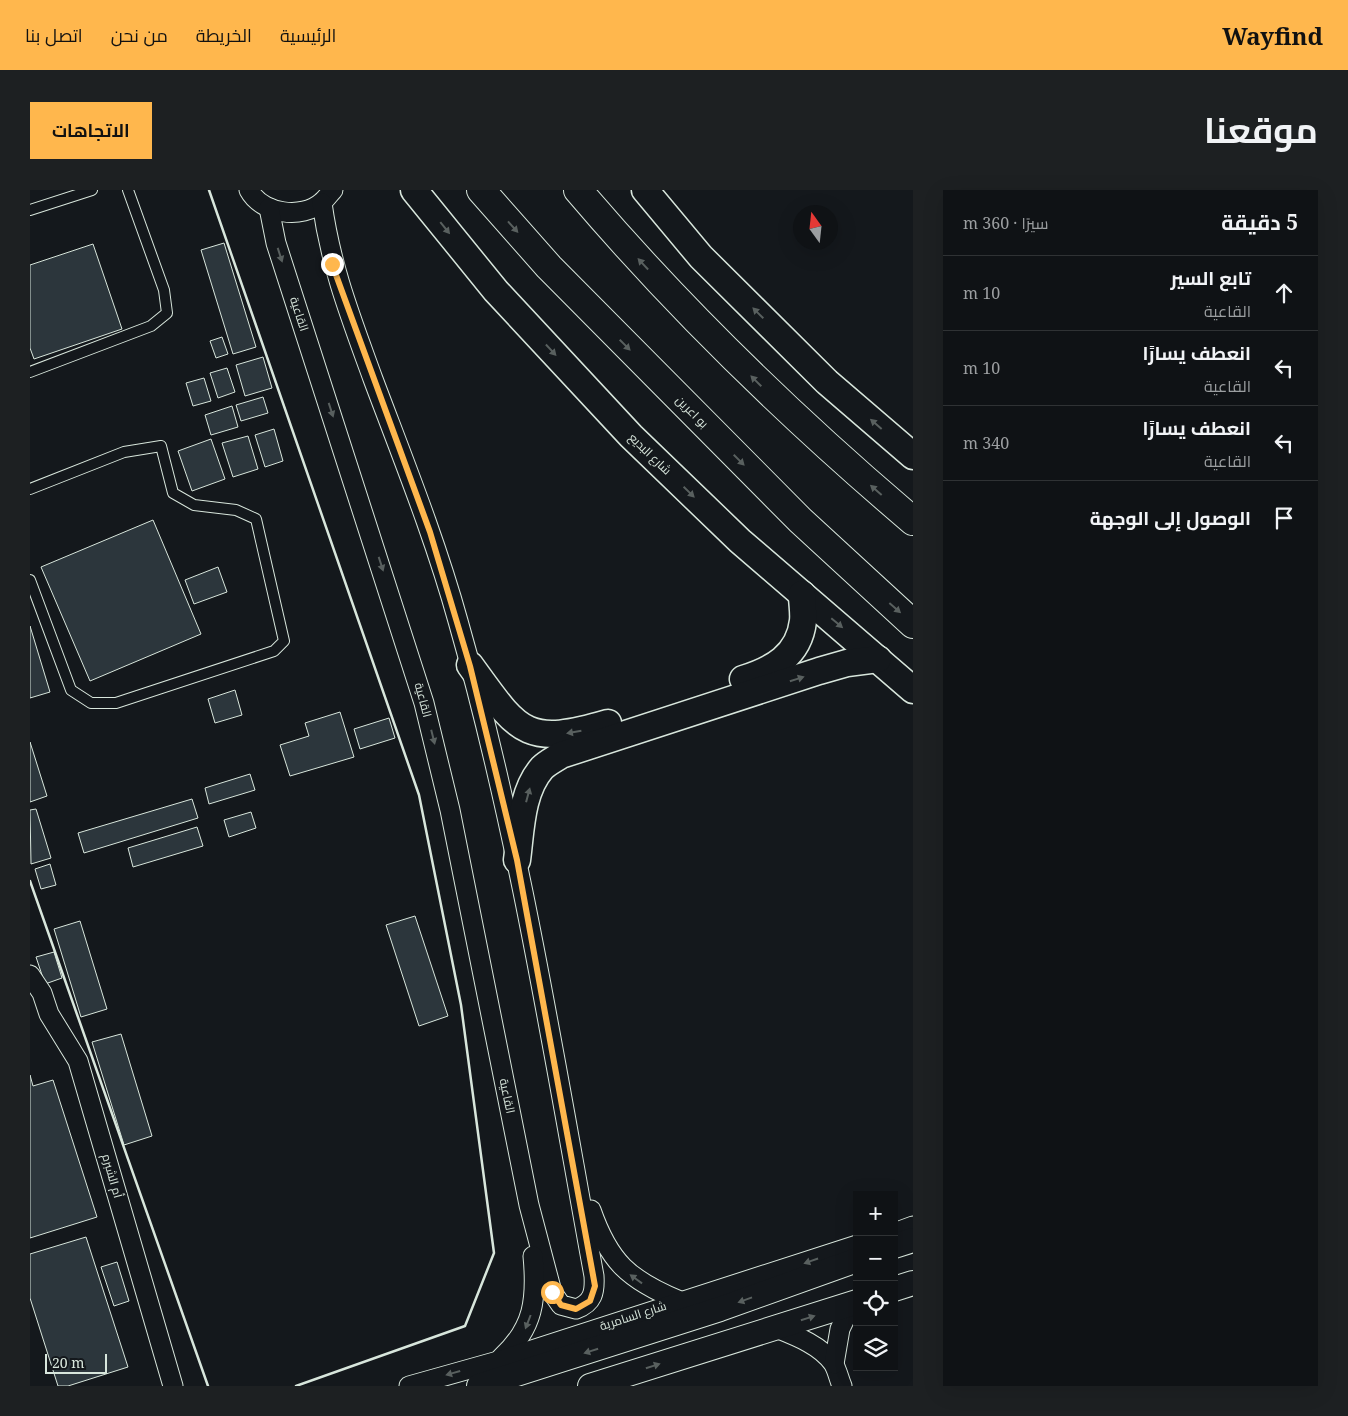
<!DOCTYPE html>
<html lang="ar">
<meta charset="utf-8">
<style>
body{margin:0;font-family:"Noto Serif",Cairo,serif;background:#1d2022;color:#f1f3f6;direction:rtl}
.controls{position:absolute;right:15px;bottom:15px;display:grid;overflow:hidden;border-radius:0px;box-shadow:0 5px 20px #0002}
.controls button{width:45px;height:45px;display:grid;place-items:center;padding:0;border:0;border-bottom:1px solid #2f3234;background:#0f1215;color:#f1f3f6;font:25px sans-serif}
.compass{position:absolute;left:763px;top:15px;width:45px;height:45px;border-radius:50%;background:#0f1215;box-shadow:0 5px 20px #0002;rotate:345deg}
.scale{position:absolute;left:15px;bottom:12px;width:62px;box-sizing:border-box;padding-left:5px;border:2px solid #d8e6dc;border-top:0;font-size:14px;line-height:18px;white-space:nowrap;color:#d8e6dc;-webkit-text-stroke:4px #14181c;paint-order:stroke}
.stop{position:absolute;width:15px;height:15px;margin:-11px;border:4px solid #ffb74d;border-radius:50%;background:#fff}
.stop.end{background:#ffb74d;border-color:#fff;box-shadow:0 1px 5px #0008}
.list{margin:0;padding:0;list-style:none}
h2{display:flex;justify-content:space-between;align-items:center;height:65px;margin:0;padding:0 20px;font-size:21px}
h2 small{font-size:16px;font-weight:400;color:#9b9ea0}
.list li{display:grid;grid-template-columns:32px 1fr auto;gap:15px;align-items:center;box-sizing:border-box;height:75px;padding:0 20px;border-top:1px solid #2f3234}
.list b{display:block;font-size:19px;white-space:nowrap}
.list p{margin:0;font-size:16px;white-space:nowrap;color:#9b9ea0}
.list em{font-size:16px;font-style:normal;color:#9b9ea0}
.icon{flex:none;width:28px;height:28px;fill:none;stroke:currentColor;stroke-width:2;stroke-linecap:round;stroke-linejoin:round}
.map{position:relative;flex:none;width:883px;height:1196px;overflow:hidden;direction:ltr;border-radius:0px}
header{display:flex;align-items:center;gap:30px;box-sizing:border-box;height:70px;padding:0 25px;background:#ffb74d;color:#111}
header strong{font-size:24px}
nav{display:flex;gap:28px;margin-inline-start:auto;font-size:18px}
.intro{display:flex;align-items:center;justify-content:space-between;box-sizing:border-box;height:120px;padding:0 30px}
h1{margin:0;font-size:35px}
.button{padding:12px 22px;border-radius:0px;background:#ffb74d;color:#111;font-size:18px;font-weight:700}
main{display:flex;gap:30px;padding:0 30px}
aside{flex:1;background:#0f1215;border-radius:0px;box-shadow:0 5px 20px #0002}
.map>svg:first-child{display:block}
.building{fill:#2c363c;stroke:#d8e6dc}
.lines{fill:none;stroke-linecap:round;stroke-linejoin:round}
.service-casing{stroke:#d8e6dc;stroke-width:12}
.minor-casing{stroke:#d8e6dc;stroke-width:21}
.tertiary-casing{stroke:#d8e6dc;stroke-width:26}
.secondary-casing{stroke:#d8e6dc;stroke-width:29}
.trunk-casing{stroke:#d8e6dc;stroke-width:30}
.service{stroke:#14181c;stroke-width:10}
.minor{stroke:#14181c;stroke-width:19}
.tertiary{stroke:#14181c;stroke-width:24}
.secondary{stroke:#14181c;stroke-width:26}
.trunk{stroke:#14181c;stroke-width:28}
.wall{stroke:#d8e6dc;stroke-width:2.5}
.oneway{fill:#59605f}
.route{stroke:#ffb74d;stroke-width:6}
.labels{text-anchor:middle;stroke-width:4;stroke-linejoin:round;paint-order:stroke}
.street-label{font-size:12px;fill:#d8e6dc;stroke:#14181c}
</style>
<header>
<strong>Wayfind</strong>
<nav><a>الرئيسية</a><a>الخريطة</a><a>من نحن</a><a>اتصل بنا</a></nav>
</header>
<div class="intro"><h1>موقعنا</h1><a class="button">الاتجاهات</a></div>
<main>
<aside>
<h2>5 دقيقة<small>سيرًا · 360 m</small></h2>
<ul class="list">
<li><svg class="icon" aria-label="ahead" viewBox="0 0 24 24"><path d="M12 20V5M6 11l6-6 6 6"/></svg><div><b>تابع السير</b><p>القاعية</p></div><em>10 m</em></li>
<li><svg class="icon" aria-label="left" viewBox="0 0 24 24"><path d="M17 20v-9H6M10 6l-5 5 5 5"/></svg><div><b>انعطف يسارًا</b><p>القاعية</p></div><em>10 m</em></li>
<li><svg class="icon" aria-label="left" viewBox="0 0 24 24"><path d="M17 20v-9H6M10 6l-5 5 5 5"/></svg><div><b>انعطف يسارًا</b><p>القاعية</p></div><em>340 m</em></li>
<li><svg class="icon" aria-label="arrive" viewBox="0 0 24 24"><path d="M6 21V4h12l-3 4 3 4H6"/></svg><div><b>الوصول إلى الوجهة</b></div></li>
</ul>
</aside>
<div class="map">
<svg width="883" height="1196" viewBox="0 0 883 1196">
<rect width="100%" height="100%" fill="#14181c"/>
<g class="building">
<polygon points="194,53 226,157 203,164 171,60"/>
<polygon points="63,54 92,139 4,169 0,158 0,75"/>
<polygon points="192,147 198,164 186,168 180,151"/>
<polygon points="233,167 242,198 215,206 206,175"/>
<polygon points="197,178 205,202 188,208 180,183"/>
<polygon points="174,188 181,211 163,216 156,193"/>
<polygon points="233,207 238,223 211,231 206,215"/>
<polygon points="202,216 208,237 181,245 175,225"/>
<polygon points="244,239 253,271 235,277 225,245"/>
<polygon points="218,246 228,279 203,287 192,253"/>
<polygon points="181,249 195,289 162,301 148,261"/>
<polygon points="123,330 171,444 60,491 11,377"/>
<polygon points="188,377 197,402 164,414 155,390"/>
<polygon points="0,436 20,502 0,508"/>
<polygon points="205,500 212,525 185,533 178,509"/>
<polygon points="310,522 324,567 260,586 250,555 279,546 275,533"/>
<polygon points="359,528 365,548 330,559 324,539"/>
<polygon points="0,552 17,606 0,612"/>
<polygon points="220,584 225,600 179,614 175,598"/>
<polygon points="162,609 168,628 54,663 48,643"/>
<polygon points="6,619 21,668 1,674 0,620"/>
<polygon points="221,622 226,638 199,647 194,630"/>
<polygon points="167,637 173,656 103,677 98,658"/>
<polygon points="20,674 26,695 11,699 5,679"/>
<polygon points="385,726 418,826 389,836 356,735"/>
<polygon points="50,731 77,819 51,827 24,739"/>
<polygon points="24,762 32,788 15,794 6,767"/>
<polygon points="91,844 122,946 94,955 62,852"/>
<polygon points="0,885 3,896 23,890 67,1027 0,1048"/>
<polygon points="56,1047 98,1177 38,1196 28,1196 0,1108 0,1064"/>
<polygon points="87,1072 99,1111 84,1116 71,1077"/>
</g>
<g class="lines">
<defs>
<g id="service">
<polyline points="0,20 62,0"/>
<polyline points="0,182 121,136 137,123 134,100 98,0"/>
<polyline points="0,299 94,262 131,256 143,303 164,315 206,320 226,329 254,451 244,461 86,513 61,513 41,500 0,390"/>
</g>
<g id="minor">
<path d="M219,0c13,24 53,30 73,12 4,-3 7,-8 11,-12"/>
<path d="M239,18l7,35 148,460 26,107 79,395 23,87 9,13 15,4c17,-6 19,-17 18,-33 -40,-219 -75,-441 -136,-655 -23,-83 -55,-162 -85,-242 -22,-61 -42,-111 -51,-176"/>
<polyline points="0,785 12,803 19,824 48,871 143,1196"/>
<path d="M561,1020c18,52 38,70 89,91"/>
<polyline points="864,1043 883,1036"/>
<path d="M746,1138c20,8 44,17 57,35 4,6 6,16 9,23"/>
<path d="M471,1168c33,-30 36,-59 32,-102"/>
<polyline points="804,1174 810,1139 822,1114"/>
<polyline points="379,1196 468,1171 827,1055"/>
</g>
<g id="tertiary">
<polyline points="864,1056 883,1050"/>
<polyline points="864,1099 883,1093"/>
<polyline points="449,1196 690,1119 827,1070"/>
<polyline points="560,1196 827,1112"/>
</g>
<g id="secondary">
<polyline points="384,0 466,101 601,246 710,351 883,500"/>
<polyline points="615,0 671,67 797,192 883,266"/>
<path d="M440,475c48,66 54,83 138,58"/>
<path d="M713,489c29,-9 56,-23 60,-58 1,-8 -1,-18 -1,-27"/>
<path d="M487,670c4,-30 4,-68 25,-92 5,-5 13,-9 19,-13l258,-84 28,-8 31,-4"/>
</g>
<g id="trunk">
<polyline points="451,0 519,77 770,330 883,434"/>
<path d="M548,0c102,120 215,229 335,331"/>
</g>
</defs>
<use href="#service" class="service-casing"/>
<use href="#minor" class="minor-casing"/>
<use href="#tertiary" class="tertiary-casing"/>
<use href="#secondary" class="secondary-casing"/>
<use href="#trunk" class="trunk-casing"/>
<use href="#service" class="service"/>
<use href="#minor" class="minor"/>
<use href="#tertiary" class="tertiary"/>
<use href="#secondary" class="secondary"/>
<use href="#trunk" class="trunk"/>
<g class="wall">
<polyline points="179,0 389,605 431,815 464,1063 435,1136 266,1196"/>
<polyline points="0,691 178,1196"/>
</g>
</g>
<defs><path id="oneway-solid" d="M-6-.8H1V-3.2L6.5 0L1 3.2V.8H-6Z" transform="scale(1.25)"/></defs>
<g class="oneway">
<use href="#oneway-solid" transform="translate(483 37) rotate(48)"/>
<use href="#oneway-solid" transform="translate(415 38) rotate(51)"/>
<use href="#oneway-solid" transform="translate(250 65) rotate(72)"/>
<use href="#oneway-solid" transform="translate(613 74) rotate(-133)"/>
<use href="#oneway-solid" transform="translate(728 123) rotate(-135)"/>
<use href="#oneway-solid" transform="translate(595 155) rotate(45)"/>
<use href="#oneway-solid" transform="translate(521 160) rotate(47)"/>
<use href="#oneway-solid" transform="translate(726 191) rotate(-135)"/>
<use href="#oneway-solid" transform="translate(301 220) rotate(72)"/>
<use href="#oneway-solid" transform="translate(846 234) rotate(-139)"/>
<use href="#oneway-solid" transform="translate(709 270) rotate(45)"/>
<use href="#oneway-solid" transform="translate(846 300) rotate(-139)"/>
<use href="#oneway-solid" transform="translate(659 302) rotate(44)"/>
<use href="#oneway-solid" transform="translate(351 374) rotate(72)"/>
<use href="#oneway-solid" transform="translate(865 418) rotate(41)"/>
<use href="#oneway-solid" transform="translate(807 433) rotate(40)"/>
<use href="#oneway-solid" transform="translate(767 489) rotate(-18)"/>
<use href="#oneway-solid" transform="translate(544 542) rotate(170)"/>
<use href="#oneway-solid" transform="translate(403 547) rotate(76)"/>
<use href="#oneway-solid" transform="translate(498 605) rotate(-75)"/>
<use href="#oneway-solid" transform="translate(781 1071) rotate(161)"/>
<use href="#oneway-solid" transform="translate(606 1089) rotate(-144)"/>
<use href="#oneway-solid" transform="translate(715 1110) rotate(160)"/>
<use href="#oneway-solid" transform="translate(778 1128) rotate(-18)"/>
<use href="#oneway-solid" transform="translate(498 1132) rotate(111)"/>
<use href="#oneway-solid" transform="translate(561 1161) rotate(162)"/>
<use href="#oneway-solid" transform="translate(623 1176) rotate(-18)"/>
<use href="#oneway-solid" transform="translate(423 1183) rotate(164)"/>
</g>
<g class="lines">
<polyline class="route" points="302,74 400,342 440,476 487,670 565,1096 560,1111 546,1119 531,1115 522,1102"/>
</g>
<g class="labels">
<g class="street-label">
<text transform="translate(269 124) rotate(72)" y="4">القاعية</text>
<text transform="translate(662 222) rotate(45)" y="4">بو اعرين</text>
<text transform="translate(620 264) rotate(44)" y="4">شارع البديع</text>
<text transform="translate(393 510) rotate(75)" y="4">القاعية</text>
<text transform="translate(477 906) rotate(78)" y="4">القاعية</text>
<text transform="translate(82 986) rotate(74)" y="4">أم الشبرم</text>
<text transform="translate(603 1126) rotate(-18)" y="4">شارع السامرية</text>
</g>
</g>
</svg>
<div class="controls">
<button>+</button>
<button>−</button>
<button><svg class="icon" aria-label="locate" viewBox="0 0 24 24"><circle cx="12" cy="12" r="6"/><path d="M12 2v4M12 18v4M2 12h4M18 12h4"/></svg></button>
<button><svg class="icon" aria-label="layers" viewBox="0 0 24 24"><path d="M12 4l9 5-9 5-9-5zM3 14l9 5 9-5"/></svg></button>
</div>
<svg class="compass" viewBox="-18 -18 36 36"><path d="M0-13l5 13h-10z" fill="#e53935"/><path d="M0 13l5-13h-10z" fill="#9b9ea0"/></svg>
<div class="scale">20 m</div>
<div class="stop" style="left:522px;top:1102px"></div>
<div class="stop end" style="left:302px;top:74px"></div>
</div>
</main>
